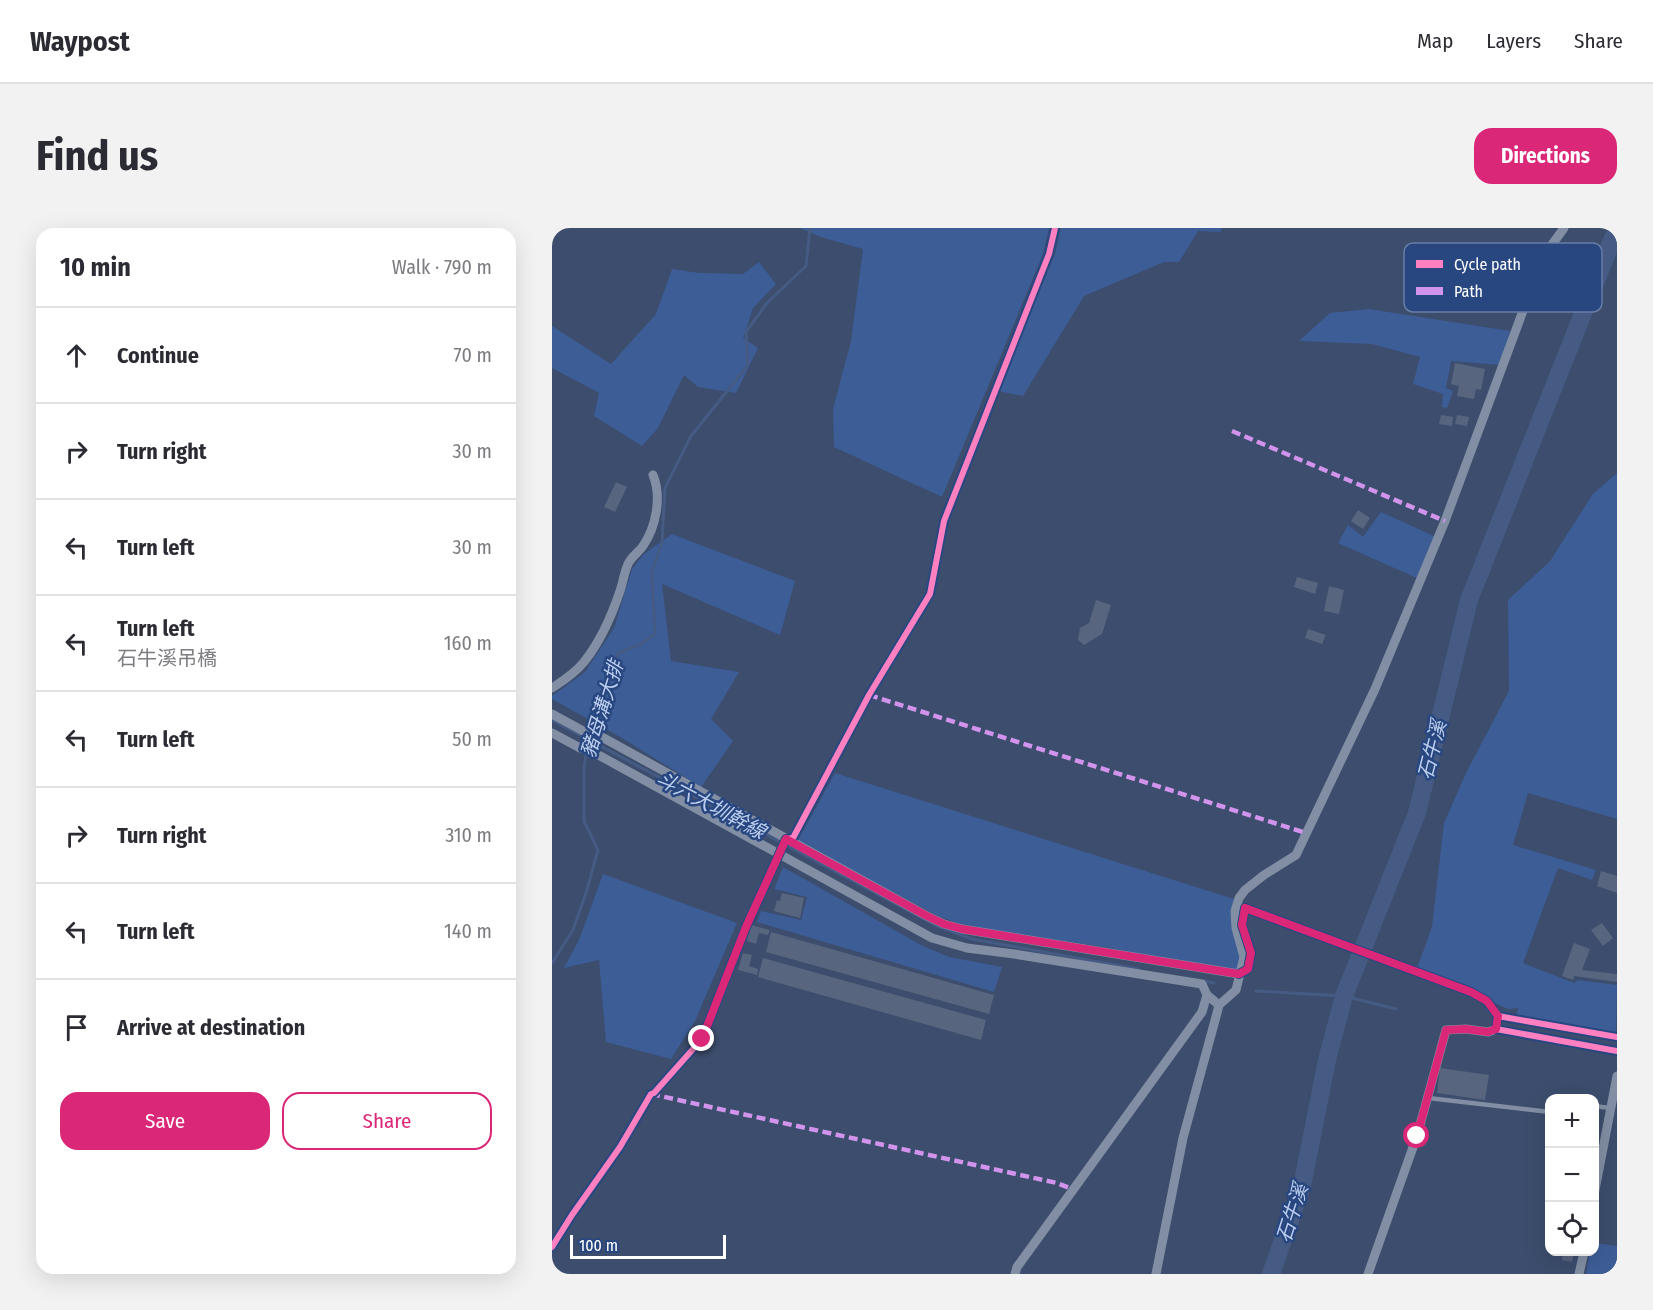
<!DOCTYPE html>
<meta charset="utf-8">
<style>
body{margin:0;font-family:"Fira Sans Condensed","Noto Sans TC",sans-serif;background:#f2f2f3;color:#2b2b33}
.controls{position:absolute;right:18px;bottom:18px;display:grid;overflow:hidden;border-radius:12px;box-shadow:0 6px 24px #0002}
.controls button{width:54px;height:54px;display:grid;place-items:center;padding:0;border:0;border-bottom:2px solid #e1e1e2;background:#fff;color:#2b2b33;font:30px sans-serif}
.scale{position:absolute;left:18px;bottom:15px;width:156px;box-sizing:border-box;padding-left:6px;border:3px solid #fff;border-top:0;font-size:16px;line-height:21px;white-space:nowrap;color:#fff;-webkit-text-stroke:4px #284781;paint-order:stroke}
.stop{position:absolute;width:18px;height:18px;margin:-14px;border:4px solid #db2777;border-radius:50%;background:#fff}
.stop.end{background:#db2777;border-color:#fff;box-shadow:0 2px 6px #0008}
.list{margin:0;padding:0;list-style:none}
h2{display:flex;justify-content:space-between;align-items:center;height:78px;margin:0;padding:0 24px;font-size:26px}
h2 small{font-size:20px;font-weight:400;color:#7c7c81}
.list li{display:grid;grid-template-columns:39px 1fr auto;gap:18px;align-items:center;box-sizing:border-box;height:96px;padding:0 24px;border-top:2px solid #e1e1e2}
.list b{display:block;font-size:22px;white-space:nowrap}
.list p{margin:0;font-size:20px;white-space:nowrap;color:#7c7c81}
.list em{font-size:20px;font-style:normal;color:#7c7c81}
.actions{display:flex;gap:12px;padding:18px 24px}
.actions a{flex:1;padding:14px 0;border:2px solid #db2777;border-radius:18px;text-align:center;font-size:21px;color:#db2777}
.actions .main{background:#db2777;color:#fff}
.icon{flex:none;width:33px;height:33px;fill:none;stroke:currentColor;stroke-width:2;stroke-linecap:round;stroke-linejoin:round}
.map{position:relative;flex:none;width:1065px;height:1046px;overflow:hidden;border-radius:18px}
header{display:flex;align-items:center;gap:36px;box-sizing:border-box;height:84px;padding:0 30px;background:#fff;border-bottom:2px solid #e1e1e2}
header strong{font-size:28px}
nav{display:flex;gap:33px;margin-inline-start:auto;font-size:21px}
.intro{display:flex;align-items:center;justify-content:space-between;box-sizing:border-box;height:144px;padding:0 36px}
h1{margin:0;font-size:42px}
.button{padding:15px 27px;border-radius:18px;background:#db2777;color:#fff;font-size:21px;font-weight:700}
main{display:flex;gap:36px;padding:0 36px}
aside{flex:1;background:#fff;border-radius:18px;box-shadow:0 6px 24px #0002}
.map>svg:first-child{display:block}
.green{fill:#3d5d97}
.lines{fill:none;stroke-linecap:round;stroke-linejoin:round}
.stream{stroke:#455b84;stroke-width:3}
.river{stroke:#455b84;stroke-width:18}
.building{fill:#58657f}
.lane{stroke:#828ea3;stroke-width:4.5}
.street{stroke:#828ea3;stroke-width:9}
.quiet{stroke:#d193ec;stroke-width:4.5;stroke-dasharray:9 4.5;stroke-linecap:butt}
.cycleway-casing{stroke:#284781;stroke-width:10}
.cycleway{stroke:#ff80c0;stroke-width:6}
.route{stroke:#db2777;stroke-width:8}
.labels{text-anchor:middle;stroke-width:5;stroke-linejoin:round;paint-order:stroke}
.water-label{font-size:20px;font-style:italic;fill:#bcceee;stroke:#284781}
.key{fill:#284781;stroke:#687ea7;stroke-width:1.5}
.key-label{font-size:16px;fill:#fff}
</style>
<header>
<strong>Waypost</strong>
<nav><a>Map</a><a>Layers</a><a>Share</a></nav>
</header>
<div class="intro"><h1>Find us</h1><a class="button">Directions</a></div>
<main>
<aside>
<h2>10 min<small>Walk · 790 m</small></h2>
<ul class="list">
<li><svg class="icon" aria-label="ahead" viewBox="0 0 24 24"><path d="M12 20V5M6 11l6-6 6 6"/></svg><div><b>Continue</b></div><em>70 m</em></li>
<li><svg class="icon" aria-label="right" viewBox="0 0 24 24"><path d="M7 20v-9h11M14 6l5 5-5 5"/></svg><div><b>Turn right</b></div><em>30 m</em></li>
<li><svg class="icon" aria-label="left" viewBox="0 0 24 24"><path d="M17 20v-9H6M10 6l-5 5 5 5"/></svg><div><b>Turn left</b></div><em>30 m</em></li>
<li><svg class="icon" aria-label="left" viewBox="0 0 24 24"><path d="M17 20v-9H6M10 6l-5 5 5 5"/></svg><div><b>Turn left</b><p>石牛溪吊橋</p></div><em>160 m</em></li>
<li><svg class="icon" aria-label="left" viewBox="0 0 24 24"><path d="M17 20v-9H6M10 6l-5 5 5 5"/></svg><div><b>Turn left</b></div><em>50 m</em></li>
<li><svg class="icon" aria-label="right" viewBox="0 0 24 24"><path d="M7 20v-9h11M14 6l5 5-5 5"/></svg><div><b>Turn right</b></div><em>310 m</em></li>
<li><svg class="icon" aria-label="left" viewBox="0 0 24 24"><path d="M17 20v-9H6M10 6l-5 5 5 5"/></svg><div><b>Turn left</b></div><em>140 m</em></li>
<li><svg class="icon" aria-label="arrive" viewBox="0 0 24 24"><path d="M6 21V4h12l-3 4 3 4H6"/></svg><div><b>Arrive at destination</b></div></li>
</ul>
<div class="actions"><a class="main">Save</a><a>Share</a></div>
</aside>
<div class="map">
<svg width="1065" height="1046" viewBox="0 0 1065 1046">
<rect width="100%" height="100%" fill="#3c4d6d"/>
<g class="green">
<polygon points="248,0 497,0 491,26 390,269 282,219 281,181 299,113 311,21 269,9"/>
<polygon points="509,0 670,0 668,4 646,3 627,34 612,34 532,68 471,168 446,163 503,26"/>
<polygon points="207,34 224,56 201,80 191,110 206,120 184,165 146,159 132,147 106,200 90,218 42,188 47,165 0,140 0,98 59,136 104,86 120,41 147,45 191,46"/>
<polygon points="817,81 958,103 948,137 899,133 894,160 901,163 895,180 890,179 891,166 861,156 868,129 820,116 747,113 778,85"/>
<polygon points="1065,245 1065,591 976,565 961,617 1044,642 1040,652 1006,640 971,735 1022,755 1026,752 1065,757 1064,807 964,790 966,780 956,781 865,740 880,699 892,595 914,545 957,463 956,372 998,333 1041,266"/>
<polygon points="829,284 884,309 867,351 786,315 796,297 811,309"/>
<polygon points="120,306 243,353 228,407 110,356 119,433 187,444 159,491 181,513 149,559 70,510 0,471 0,468 33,444 62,400 80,341 92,326"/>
<polygon points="283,545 685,672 683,709 694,729 687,746 553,719 417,699 386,688 245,614"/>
<polygon points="231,639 369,717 397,729 450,739 442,764 205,694 209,683 249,692 255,669 222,661"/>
<polygon points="51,646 185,695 143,793 119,831 54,814 47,732 12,740 27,712"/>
<polygon points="1043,1015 1065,1018 1065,1046 1034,1046 1038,1024 1042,1024"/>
</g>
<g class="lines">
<g class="stream">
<polyline points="0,492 385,698 420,711 586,741"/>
<polyline points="0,735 21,702 34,665 46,622 32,593 32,539 37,512 66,425 89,416 103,406 100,344 110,314 113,260 139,208 196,137 194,104 215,75 254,38 258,0"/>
<polyline points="652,753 662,755"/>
<polyline points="704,763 792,768 844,781"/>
<polyline points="967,803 1065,820"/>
</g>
<polyline class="river" points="719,1046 750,958 775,832 792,768 865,585 917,372 1061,10 1065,5"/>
</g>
<g class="building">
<polygon points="903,135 933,141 929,162 924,161 922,171 905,168 907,158 899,156"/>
<polygon points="889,187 901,189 900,198 887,196"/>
<polygon points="905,187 917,189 915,198 903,196"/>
<polygon points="64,254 75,259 63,284 52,279"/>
<polygon points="806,282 818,290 811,301 799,293"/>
<polygon points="745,349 766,355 763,366 742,359"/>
<polygon points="777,358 792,362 787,386 772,383"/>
<polygon points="544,372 559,377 550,406 532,417 526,412 528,400 537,395"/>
<polygon points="756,401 774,407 770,416 753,410"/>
<polygon points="1049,643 1065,648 1065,665 1045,658"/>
<polygon points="230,665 252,670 248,690 222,683 225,672 228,673"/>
<polygon points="1050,695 1061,710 1051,718 1039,702"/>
<polygon points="199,697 218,702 216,707 207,705 204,716 195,713"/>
<polygon points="219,704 442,767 437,786 214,724"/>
<polygon points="1022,715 1038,721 1030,742 1065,746 1065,754 1022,748 1021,752 1010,748"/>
<polygon points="191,725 200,727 197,738 206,741 205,747 186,742"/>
<polygon points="211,730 434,792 429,812 206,749"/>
<polygon points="888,840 937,847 933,872 885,865"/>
<polygon points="1011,1024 1022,1024 1020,1034 1010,1032"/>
</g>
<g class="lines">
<g class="lane">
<polyline points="876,870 998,884"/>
<polyline points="1042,878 1058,880"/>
</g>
<g class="street">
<path d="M0,460c11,-7 24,-16 32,-26 16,-20 28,-47 36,-71 3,-9 4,-18 8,-27 4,-8 10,-11 15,-18 13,-19 19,-49 10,-71"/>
<polyline points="0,486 33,504 48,508 375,688 392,696 410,701 687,746"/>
<polyline points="0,505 28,520 41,524 380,710 415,720 462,726 650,756 655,767 667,777"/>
<polyline points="1042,967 1065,848"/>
<polyline points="0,1019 20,987 68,919 99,866 102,865 150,811 194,699 234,611 241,610 317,467 378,366 392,293 497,26 503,0"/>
<polyline points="463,1046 465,1039 650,784 655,767"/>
<polyline points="604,1046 631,910 665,785 667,777 684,762 692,729 684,700 683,683 687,670 693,662 712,647 744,627 823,461 893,293 991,29 1012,0"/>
<polyline points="816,1046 865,908 894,802 914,801 936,804 944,801"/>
<polyline points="1027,1046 1032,1024"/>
</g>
<g class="quiet">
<polyline points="680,203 893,293"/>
<polyline points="317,467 754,605"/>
<polyline points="99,866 505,955 520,961"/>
</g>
<defs>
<g id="cycleway">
<polyline points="687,746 696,741 699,725 690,697 693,680 919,764 935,773 946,788"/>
<polyline points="1065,809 946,788 944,801 1065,823"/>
<polyline points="0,1019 20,987 68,919 99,866 102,865 150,811 194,699 234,611 241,610 317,467 378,366 392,293 497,26 503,0"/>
</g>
</defs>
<use href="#cycleway" class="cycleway-casing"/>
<use href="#cycleway" class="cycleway"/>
</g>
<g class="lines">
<polyline class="route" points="150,811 194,699 234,611 375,688 392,696 410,701 687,746 696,741 699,725 690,697 693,680 919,764 935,773 946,788 944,801 936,804 914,801 894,802 865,908"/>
</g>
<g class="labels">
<g class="water-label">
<text transform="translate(50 481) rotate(-73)" y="7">豬母溝大排</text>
<text transform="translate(880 522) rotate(-76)" y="7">石牛溪</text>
<text transform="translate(159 577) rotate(28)" y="7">斗六大圳幹線</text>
<text transform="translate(740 985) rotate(-72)" y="7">石牛溪</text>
</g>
</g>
<rect x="852" y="15" width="198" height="69" rx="9" class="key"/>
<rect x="864" y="32" width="27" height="8" fill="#ff80c0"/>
<rect x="864" y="59" width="27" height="8" fill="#d193ec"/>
<g class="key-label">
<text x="902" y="42">Cycle path</text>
<text x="902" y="69">Path</text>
</g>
</svg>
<div class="controls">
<button>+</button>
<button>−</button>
<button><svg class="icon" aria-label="locate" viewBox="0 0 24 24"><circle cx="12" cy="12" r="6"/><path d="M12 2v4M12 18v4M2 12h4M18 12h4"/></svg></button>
</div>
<div class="scale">100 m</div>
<div class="stop" style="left:865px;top:908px"></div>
<div class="stop end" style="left:150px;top:811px"></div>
</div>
</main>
